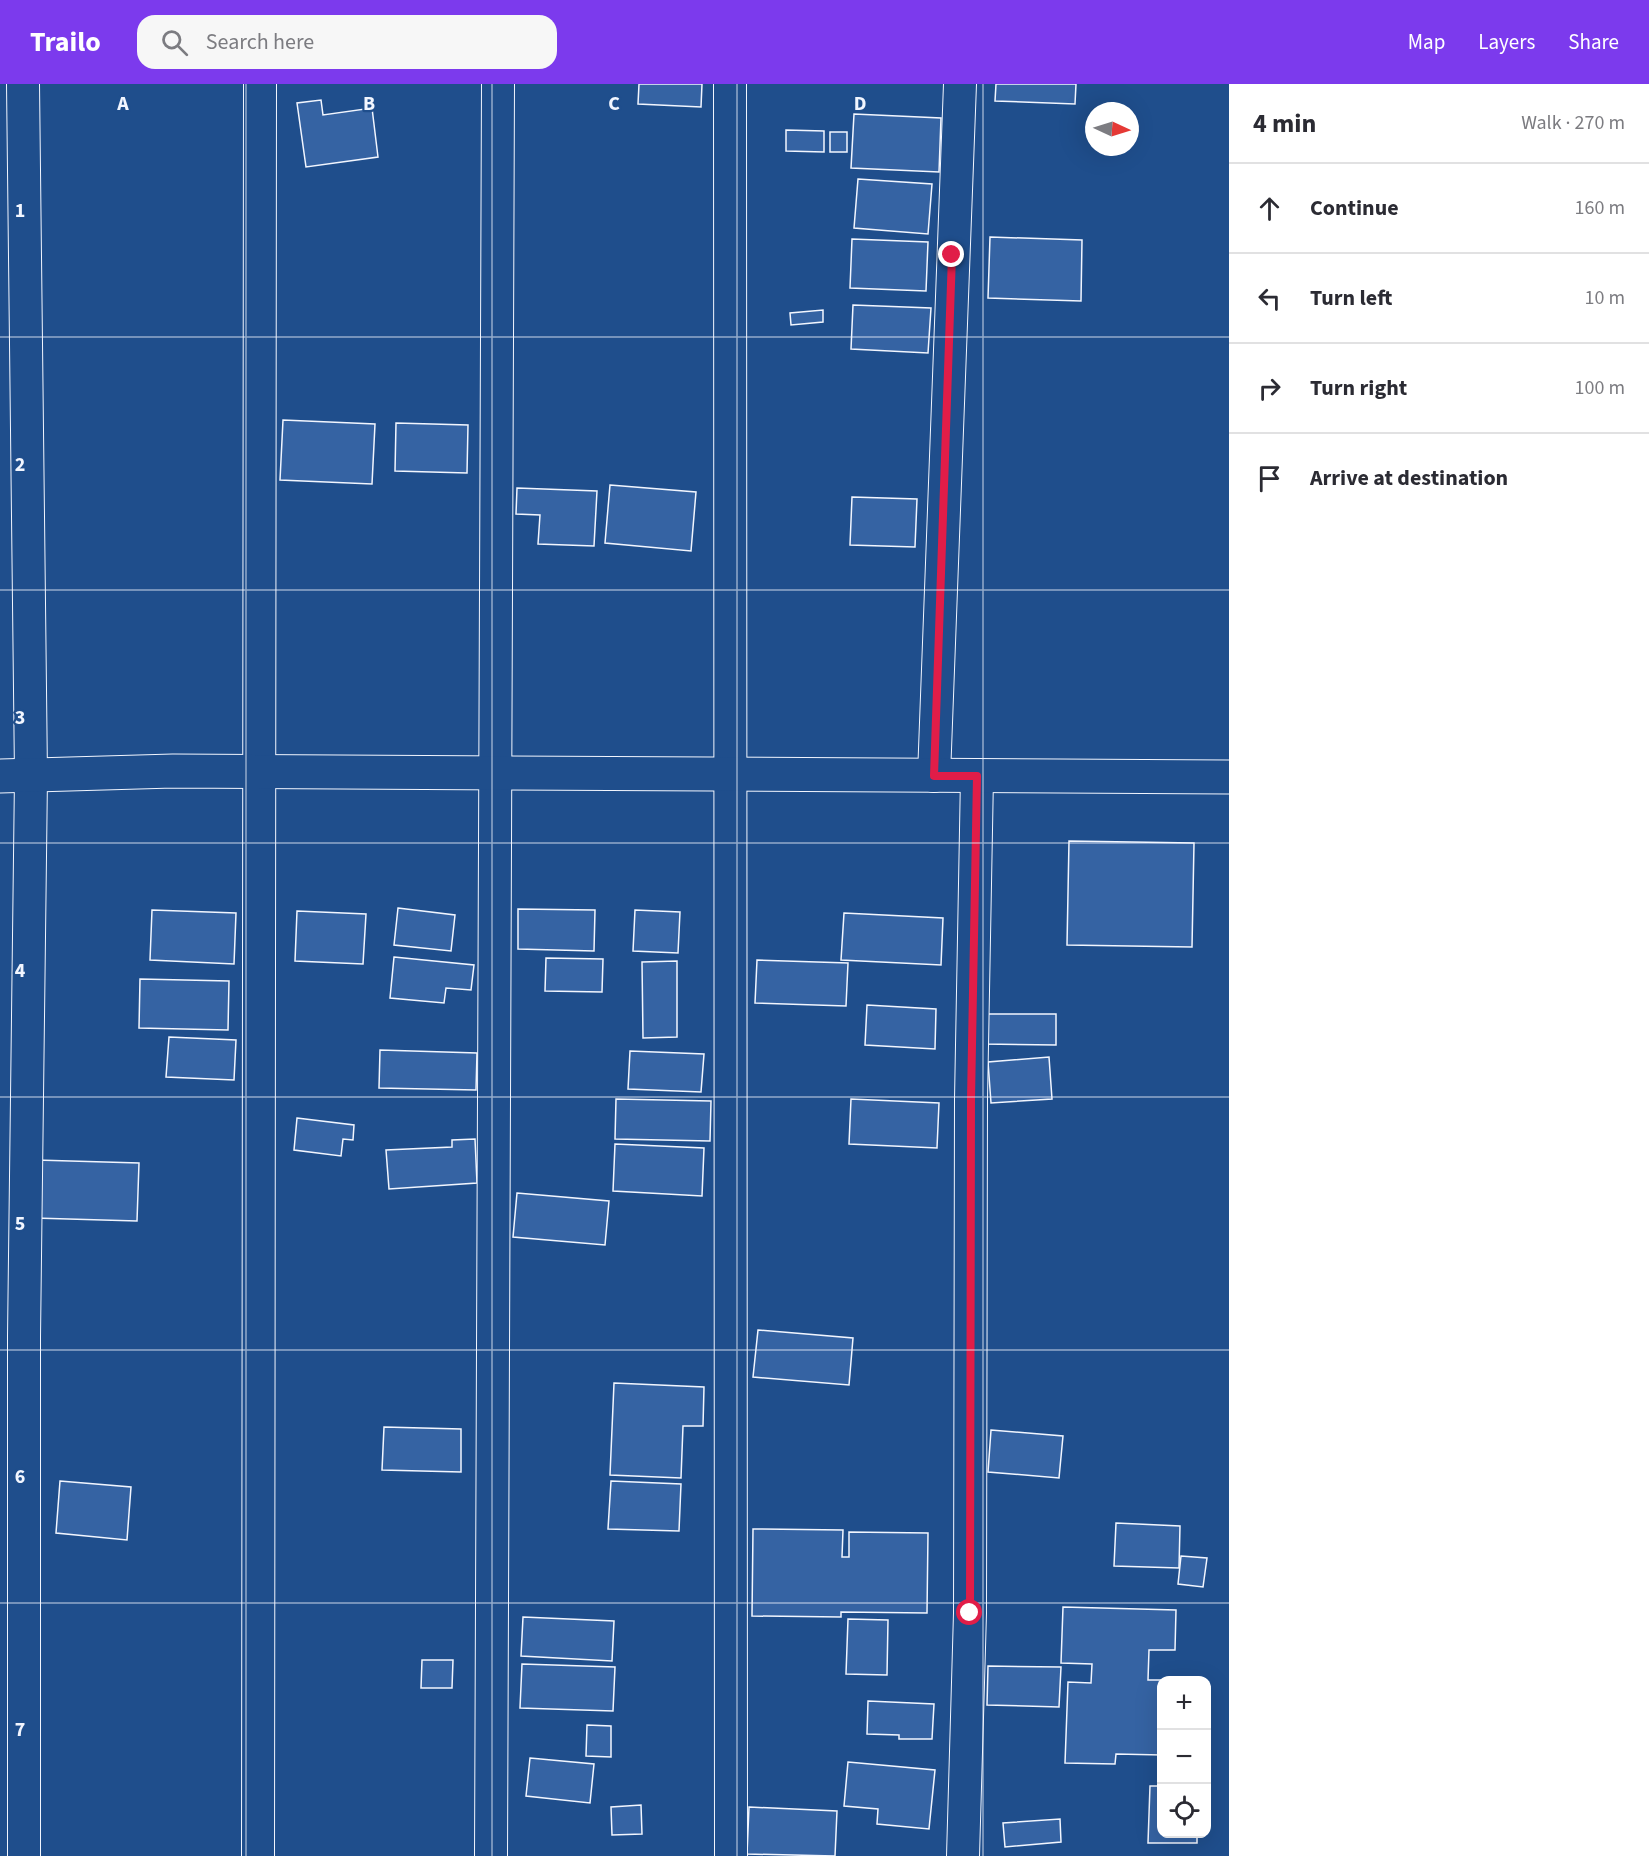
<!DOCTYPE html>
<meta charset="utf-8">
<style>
body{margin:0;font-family:"Source Sans 3",sans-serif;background:#f7f7f7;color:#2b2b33}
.controls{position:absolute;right:18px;bottom:18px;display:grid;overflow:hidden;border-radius:12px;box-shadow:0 6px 24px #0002}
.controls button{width:54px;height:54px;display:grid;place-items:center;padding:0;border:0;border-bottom:2px solid #e1e1e2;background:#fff;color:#2b2b33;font:30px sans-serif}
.compass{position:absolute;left:1085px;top:18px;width:54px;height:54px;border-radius:50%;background:#fff;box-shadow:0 6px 24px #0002;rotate:94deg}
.stop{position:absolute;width:18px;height:18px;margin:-14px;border:4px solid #e11d48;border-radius:50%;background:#fff}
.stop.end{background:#e11d48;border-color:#fff;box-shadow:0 2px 6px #0008}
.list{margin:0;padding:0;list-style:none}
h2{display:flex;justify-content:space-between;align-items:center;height:78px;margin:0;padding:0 24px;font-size:26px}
h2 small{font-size:20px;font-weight:400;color:#7c7c81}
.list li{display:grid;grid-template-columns:39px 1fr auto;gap:18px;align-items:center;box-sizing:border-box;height:90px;padding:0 24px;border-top:2px solid #e1e1e2}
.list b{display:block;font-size:22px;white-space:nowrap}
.list em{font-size:20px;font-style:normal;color:#7c7c81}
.icon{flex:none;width:33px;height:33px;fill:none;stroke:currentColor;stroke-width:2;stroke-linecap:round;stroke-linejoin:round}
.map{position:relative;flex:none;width:1229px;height:1772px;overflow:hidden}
header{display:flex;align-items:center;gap:36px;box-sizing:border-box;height:84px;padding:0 30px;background:#7c3aed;color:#fff}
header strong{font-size:28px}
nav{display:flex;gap:33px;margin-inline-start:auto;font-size:21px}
.search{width:420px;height:54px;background:#f7f7f7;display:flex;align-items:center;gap:15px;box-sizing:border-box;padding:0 21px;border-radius:18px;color:#7c7c81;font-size:22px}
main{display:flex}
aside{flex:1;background:#fff}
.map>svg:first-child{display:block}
.building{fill:#3563a3;stroke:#f2f6ff;stroke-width:1.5}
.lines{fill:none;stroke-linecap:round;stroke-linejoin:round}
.street-casing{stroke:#f2f6ff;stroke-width:34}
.secondary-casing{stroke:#f2f6ff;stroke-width:35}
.street{stroke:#1f4e8c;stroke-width:32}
.secondary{stroke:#1f4e8c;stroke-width:33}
.route{stroke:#e11d48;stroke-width:8}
.grid{fill:none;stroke:#f2f6ff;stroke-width:1.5;stroke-opacity:0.55}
.grid-label{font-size:20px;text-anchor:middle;font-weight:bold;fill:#f2f6ff;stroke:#1f4e8c;stroke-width:4.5;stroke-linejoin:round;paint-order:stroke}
</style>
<header>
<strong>Trailo</strong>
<div class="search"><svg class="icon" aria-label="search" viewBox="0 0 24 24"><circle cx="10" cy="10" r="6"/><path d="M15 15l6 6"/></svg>Search here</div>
<nav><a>Map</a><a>Layers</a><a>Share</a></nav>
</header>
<main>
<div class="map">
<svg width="1229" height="1772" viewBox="0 0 1229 1772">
<rect width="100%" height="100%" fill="#1f4e8c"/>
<g class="building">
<polygon points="639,0 702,0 701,23 638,20"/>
<polygon points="996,0 1076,0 1075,20 995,17"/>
<polygon points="321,16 323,31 372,24 378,73 306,83 297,19"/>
<polygon points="854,30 941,34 939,88 851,84"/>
<polygon points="786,46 824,47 824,68 786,67"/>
<rect x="830" y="48" width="17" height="20"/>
<polygon points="858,95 932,100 928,150 854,144"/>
<polygon points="990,153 1082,156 1081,217 988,214"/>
<polygon points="852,155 928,158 926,207 850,204"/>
<polygon points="853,221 931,224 928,269 851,265"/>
<polygon points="823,226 823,238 791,241 790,229"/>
<polygon points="283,336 375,340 372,400 280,396"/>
<polygon points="396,339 468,341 467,389 395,387"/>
<polygon points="610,401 696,408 691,467 605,459"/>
<polygon points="517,404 597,407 594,462 538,460 540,431 516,430"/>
<polygon points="852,413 917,415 915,463 850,461"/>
<polygon points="1069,757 1194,759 1192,863 1067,861"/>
<polygon points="398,824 455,831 451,867 394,861"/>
<polygon points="518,825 595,826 594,867 518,865"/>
<polygon points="152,826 236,829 234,880 150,876"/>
<polygon points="635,826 680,828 678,869 633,867"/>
<polygon points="297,827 366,830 363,880 295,877"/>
<polygon points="844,829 943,834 941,881 841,876"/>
<polygon points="394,873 474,881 471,906 446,904 444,919 390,914"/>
<polygon points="546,874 603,875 602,908 545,907"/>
<polygon points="757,876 848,879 846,922 755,919"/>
<polygon points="677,877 677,953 643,954 642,878"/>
<polygon points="140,895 229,897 228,946 139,944"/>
<polygon points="867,921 936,925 935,965 865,961"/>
<polygon points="982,930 1056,930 1056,961 982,960"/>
<polygon points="169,953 236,956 234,996 166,993"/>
<polygon points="380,966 477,969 476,1006 379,1004"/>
<polygon points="630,967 704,970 701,1008 628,1005"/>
<polygon points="1049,973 1052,1015 991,1019 988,978"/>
<polygon points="616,1015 711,1017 710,1057 615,1055"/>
<polygon points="851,1015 939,1019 937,1064 849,1060"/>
<polygon points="297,1034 354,1041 353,1056 343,1055 341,1072 294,1066"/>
<polygon points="475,1055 477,1099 389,1105 386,1066 452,1063 452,1056"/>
<polygon points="615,1060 704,1064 702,1112 613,1107"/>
<polygon points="36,1076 139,1079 137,1137 34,1134"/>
<polygon points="517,1109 609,1117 605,1161 513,1153"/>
<polygon points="758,1246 853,1254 849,1301 753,1293"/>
<polygon points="614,1299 704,1303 703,1342 683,1342 681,1394 610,1391"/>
<polygon points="384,1343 461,1345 461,1388 382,1386"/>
<polygon points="991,1346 1063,1352 1059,1394 988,1388"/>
<polygon points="60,1397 131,1403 127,1456 56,1449"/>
<polygon points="611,1397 681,1400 679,1447 608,1445"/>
<polygon points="1116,1439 1180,1442 1179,1484 1114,1482"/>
<polygon points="753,1445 843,1446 842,1473 849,1473 849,1448 928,1449 927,1529 841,1528 841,1533 752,1532"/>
<polygon points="1181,1472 1207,1474 1203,1503 1178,1500"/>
<polygon points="1063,1523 1176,1526 1175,1566 1149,1566 1148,1596 1169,1596 1162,1596 1162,1671 1116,1670 1115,1680 1065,1679 1068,1598 1091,1599 1092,1580 1061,1579"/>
<polygon points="523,1533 614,1537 612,1577 521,1572"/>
<polygon points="848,1535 888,1536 887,1591 846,1590"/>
<polygon points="422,1576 453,1576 452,1604 421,1604"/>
<polygon points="522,1580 615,1583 613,1627 520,1624"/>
<polygon points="988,1582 1061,1583 1059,1623 987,1621"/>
<polygon points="868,1617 934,1620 932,1655 899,1655 899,1651 867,1650"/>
<polygon points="587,1641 611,1642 611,1673 586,1672"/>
<polygon points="530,1674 594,1680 590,1719 526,1712"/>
<polygon points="848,1678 935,1686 929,1745 877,1740 878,1725 844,1722"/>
<polygon points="1150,1702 1162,1702 1162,1750 1197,1750 1197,1759 1148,1759"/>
<polygon points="641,1721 642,1750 612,1751 611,1723"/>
<polygon points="749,1723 837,1727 835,1772 747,1770"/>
<polygon points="1060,1735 1061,1758 1005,1763 1003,1739"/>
</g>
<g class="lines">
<defs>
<g id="street">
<polyline points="23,0 31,692 24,1253 24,1772"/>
<polyline points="730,0 731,1772"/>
<polyline points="934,692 960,0"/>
<polyline points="258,1772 260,0"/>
<polyline points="491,1772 498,0"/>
<polyline points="963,1772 970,1529 971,1015 977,692"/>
</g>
<polyline id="secondary" points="0,692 173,687 1229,693"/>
</defs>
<use href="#street" class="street-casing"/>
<use href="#secondary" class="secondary-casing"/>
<use href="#street" class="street"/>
<use href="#secondary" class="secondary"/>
</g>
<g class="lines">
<polyline class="route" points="952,171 934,692 977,692 971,1015 970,1529"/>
</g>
<path class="grid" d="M246,0v1772M492,0v1772M737,0v1772M983,0v1772M0,253h1229M0,506h1229M0,759h1229M0,1013h1229M0,1266h1229M0,1519h1229"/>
<g class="grid-label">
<text x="123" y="26">A</text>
<text x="369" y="26">B</text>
<text x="614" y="26">C</text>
<text x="860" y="26">D</text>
<text x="20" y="133">1</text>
<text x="20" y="387">2</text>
<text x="20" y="640">3</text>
<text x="20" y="893">4</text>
<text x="20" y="1146">5</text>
<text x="20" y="1399">6</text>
<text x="20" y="1652">7</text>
</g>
</svg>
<div class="controls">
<button>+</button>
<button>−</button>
<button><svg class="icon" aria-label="locate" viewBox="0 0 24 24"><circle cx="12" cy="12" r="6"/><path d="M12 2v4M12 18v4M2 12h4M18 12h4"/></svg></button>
</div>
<svg class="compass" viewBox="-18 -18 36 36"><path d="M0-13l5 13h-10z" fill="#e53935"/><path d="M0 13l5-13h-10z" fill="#7c7c81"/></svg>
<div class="stop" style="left:970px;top:1529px"></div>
<div class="stop end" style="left:952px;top:171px"></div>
</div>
<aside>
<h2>4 min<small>Walk · 270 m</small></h2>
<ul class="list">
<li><svg class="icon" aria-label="ahead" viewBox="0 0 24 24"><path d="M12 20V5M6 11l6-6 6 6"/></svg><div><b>Continue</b></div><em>160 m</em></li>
<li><svg class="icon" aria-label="left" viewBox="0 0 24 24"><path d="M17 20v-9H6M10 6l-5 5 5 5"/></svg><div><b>Turn left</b></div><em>10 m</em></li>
<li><svg class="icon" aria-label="right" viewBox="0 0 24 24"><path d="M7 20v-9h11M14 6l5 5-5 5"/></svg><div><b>Turn right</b></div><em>100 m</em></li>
<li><svg class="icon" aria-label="arrive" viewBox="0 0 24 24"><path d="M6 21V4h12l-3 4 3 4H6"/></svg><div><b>Arrive at destination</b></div></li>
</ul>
</aside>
</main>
